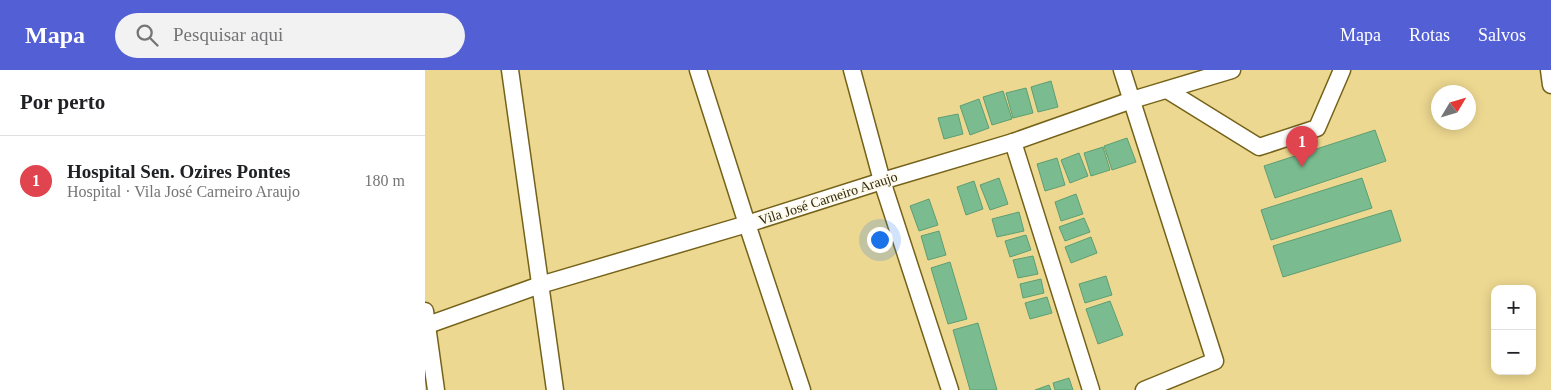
<!DOCTYPE html>
<html lang="pt">
<meta charset="utf-8">
<style>
body{margin:0;font-family:Georgia,serif;background:#f2f2f2;color:#202124}
.controls{position:absolute;right:15px;bottom:15px;display:grid;overflow:hidden;border-radius:10px;box-shadow:0 2px 12px #0003}
.controls button{width:45px;height:45px;display:grid;place-items:center;padding:0;border:0;border-bottom:1px solid #e0e0e0;background:#fff;color:#202124;font:25px sans-serif}
.compass{position:absolute;left:1006px;top:15px;width:45px;height:45px;border-radius:50%;background:#fff;box-shadow:0 2px 12px #0003;rotate:52deg}
.you{position:absolute;left:454px;top:169px;width:18px;height:18px;margin:-12px;border:4px solid #fff;border-radius:50%;background:#1a73e8;box-shadow:0 0 0 8px #1a73e833}
.badge{display:grid;place-items:center;width:32px;height:32px;border-radius:50%;background:#525fd5;color:#fff;font-size:16px;font-weight:700}
.pin{position:absolute;translate:-50% -41px;filter:drop-shadow(0 1px 2px #0008)}
.pin::after{content:'';position:absolute;top:26px;width:18px;height:15px;background:inherit;clip-path:polygon(0 0,100% 0,50% 100%)}
.list{margin:0;padding:0;list-style:none}
h2{display:flex;justify-content:space-between;align-items:center;height:65px;margin:0;padding:0 20px;font-size:21px}
h2 small{font-size:16px;font-weight:400;color:#757577}
.list li{display:grid;grid-template-columns:32px 1fr auto;gap:15px;align-items:center;box-sizing:border-box;height:90px;padding:0 20px;border-top:1px solid #e0e0e0}
.list b{display:block;font-size:19px;white-space:nowrap}
.list p{margin:0;font-size:16px;white-space:nowrap;color:#757577}
.list em{font-size:16px;font-style:normal;color:#757577}
.icon{flex:none;width:28px;height:28px;fill:none;stroke:currentColor;stroke-width:2;stroke-linecap:round;stroke-linejoin:round}
.map{position:relative;flex:none;width:1126px;height:320px;overflow:hidden}
header{display:flex;align-items:center;gap:30px;box-sizing:border-box;height:70px;padding:0 25px;background:#525fd5;color:#fff}
header strong{font-size:24px}
nav{display:flex;gap:28px;margin-inline-start:auto;font-size:18px}
.search{width:350px;height:45px;background:#f2f2f2;display:flex;align-items:center;gap:12px;box-sizing:border-box;padding:0 18px;border-radius:28px;color:#757577;font-size:19px}
main{display:flex}
aside{flex:1;background:#fff}
.map>svg:first-child{display:block}
.building{fill:#7abb8f;stroke:#5e9e73}
.lines{fill:none;stroke-linecap:round;stroke-linejoin:round}
.minor-casing{stroke:#756219;stroke-width:19}
.minor{stroke:#fff;stroke-width:16}
.labels{text-anchor:middle;stroke-width:4;stroke-linejoin:round;paint-order:stroke}
.street-label{font-size:14px;fill:#30280a;stroke:#fdfaec}
</style>
<header>
<strong>Mapa</strong>
<div class="search"><svg class="icon" aria-label="search" viewBox="0 0 24 24"><circle cx="10" cy="10" r="6"/><path d="M15 15l6 6"/></svg>Pesquisar aqui</div>
<nav><a>Mapa</a><a>Rotas</a><a>Salvos</a></nav>
</header>
<main>
<aside>
<h2>Por perto<small></small></h2>
<ul class="list">
<li><span class="badge" style="background:#e0444e">1</span><div><b>Hospital Sen. Ozires Pontes</b><p>Hospital · Vila José Carneiro Araujo</p></div><em>180 m</em></li>
</ul>
</aside>
<div class="map">
<svg width="1126" height="320" viewBox="0 0 1126 320">
<rect width="100%" height="100%" fill="#edd891"/>
<g class="building">
<polygon points="626,11 633,37 613,42 606,17"/>
<polygon points="601,18 608,43 588,48 581,23"/>
<polygon points="578,21 587,49 567,55 558,27"/>
<polygon points="554,29 564,58 545,65 535,36"/>
<polygon points="533,44 538,64 519,69 513,48"/>
<polygon points="950,60 961,91 850,128 839,96"/>
<polygon points="702,68 711,92 687,100 679,76"/>
<polygon points="678,77 685,100 666,106 659,83"/>
<polygon points="654,83 663,106 645,113 636,90"/>
<polygon points="632,88 640,115 620,121 612,94"/>
<polygon points="574,108 583,134 565,140 555,115"/>
<polygon points="937,108 947,138 846,170 836,140"/>
<polygon points="549,111 558,139 541,145 532,117"/>
<polygon points="651,124 658,144 636,151 630,132"/>
<polygon points="504,129 513,155 494,161 485,136"/>
<polygon points="966,140 976,171 858,207 848,176"/>
<polygon points="594,142 599,161 572,167 567,149"/>
<polygon points="659,148 665,162 640,171 634,157"/>
<polygon points="514,161 521,185 503,190 496,166"/>
<polygon points="601,165 606,180 585,187 580,171"/>
<polygon points="666,167 672,183 646,193 640,177"/>
<polygon points="608,186 613,204 593,208 588,190"/>
<polygon points="525,192 542,249 523,254 506,198"/>
<polygon points="681,206 687,225 660,233 654,214"/>
<polygon points="616,209 619,223 598,228 595,214"/>
<polygon points="622,227 627,243 605,249 600,233"/>
<polygon points="685,231 698,265 673,274 661,239"/>
<polygon points="553,253 572,320 545,320 528,260"/>
<polygon points="644,308 648,320 630,320 628,313"/>
<polygon points="624,315 626,320 610,320"/>
</g>
<g class="lines">
<defs>
<g id="minor">
<polyline points="85,0 130,320"/>
<polyline points="273,0 322,154 377,320"/>
<polyline points="427,0 457,111 525,320"/>
<polyline points="697,0 790,291 719,320"/>
<polyline points="1124,0 1126,15"/>
<polyline points="742,20 834,77 892,58 917,0"/>
<polyline points="588,72 666,320"/>
<polyline points="0,241 11,320"/>
<polyline points="0,256 115,215 322,154 457,111 588,72 707,30 807,0"/>
</g>
</defs>
<use href="#minor" class="minor-casing"/>
<use href="#minor" class="minor"/>
</g>
<g class="labels">
<g class="street-label">
<text transform="translate(403 128) rotate(-18)" y="5">Vila José Carneiro Araujo</text>
</g>
</g>
</svg>
<div class="controls">
<button>+</button>
<button>−</button>
</div>
<svg class="compass" viewBox="-18 -18 36 36"><path d="M0-13l5 13h-10z" fill="#e53935"/><path d="M0 13l5-13h-10z" fill="#757577"/></svg>
<div class="you"></div>
<div class="pin badge" style="left:877px;top:97px;background:#e0444e">1</div>
</div>
</main>
